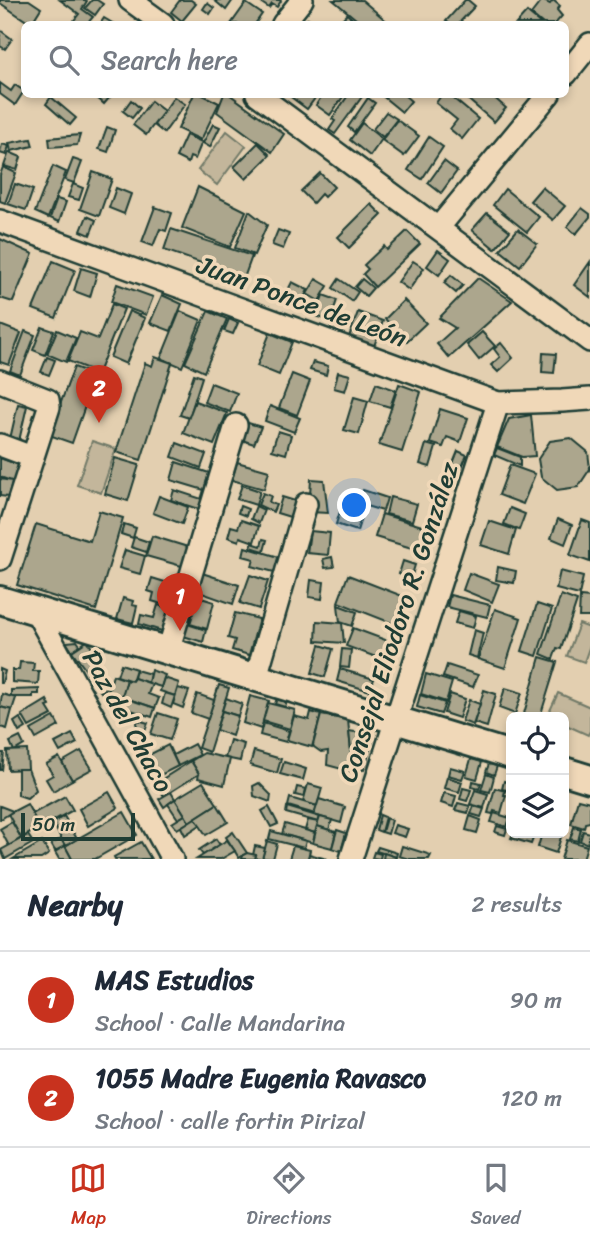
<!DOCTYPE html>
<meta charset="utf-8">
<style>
body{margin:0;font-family:Sriracha,sans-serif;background:#f2f2f3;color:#1f2937}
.controls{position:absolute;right:21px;bottom:21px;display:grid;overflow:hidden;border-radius:10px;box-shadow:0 4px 10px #0003}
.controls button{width:63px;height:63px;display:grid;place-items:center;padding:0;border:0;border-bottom:2px solid #e0e1e3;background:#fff;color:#1f2937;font:35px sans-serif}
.scale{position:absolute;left:21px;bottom:18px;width:114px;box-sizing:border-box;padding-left:7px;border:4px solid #1f3d34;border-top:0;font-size:19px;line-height:24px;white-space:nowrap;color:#1f3d34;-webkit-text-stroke:5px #f0d8b8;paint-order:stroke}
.you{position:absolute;left:355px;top:506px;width:24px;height:24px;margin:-18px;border:5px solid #fff;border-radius:50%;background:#1a73e8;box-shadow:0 0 0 10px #1a73e833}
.badge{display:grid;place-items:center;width:46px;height:46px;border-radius:50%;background:#c8321e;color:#fff;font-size:23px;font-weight:700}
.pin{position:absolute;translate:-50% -58px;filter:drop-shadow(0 2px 4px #0008)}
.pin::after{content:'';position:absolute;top:37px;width:24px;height:21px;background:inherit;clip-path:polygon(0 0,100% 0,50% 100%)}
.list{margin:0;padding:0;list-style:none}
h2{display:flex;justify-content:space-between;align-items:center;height:91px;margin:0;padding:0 28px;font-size:30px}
h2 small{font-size:23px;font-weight:400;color:#747a83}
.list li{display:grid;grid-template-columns:46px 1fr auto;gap:21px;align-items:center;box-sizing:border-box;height:98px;padding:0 28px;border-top:2px solid #e0e1e3}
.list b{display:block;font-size:26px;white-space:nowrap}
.list p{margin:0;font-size:23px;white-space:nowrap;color:#747a83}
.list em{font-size:23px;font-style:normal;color:#747a83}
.icon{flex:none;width:38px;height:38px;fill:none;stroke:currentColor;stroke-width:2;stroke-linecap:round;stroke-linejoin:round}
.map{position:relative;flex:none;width:590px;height:859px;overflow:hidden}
.search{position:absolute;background:#fff;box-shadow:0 4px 10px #0003;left:21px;right:21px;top:21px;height:77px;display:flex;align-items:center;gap:18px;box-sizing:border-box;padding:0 24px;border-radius:10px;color:#747a83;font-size:26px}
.sheet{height:287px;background:#fff}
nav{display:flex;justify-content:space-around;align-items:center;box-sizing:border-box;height:98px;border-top:2px solid #e0e1e3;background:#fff;font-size:19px;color:#747a83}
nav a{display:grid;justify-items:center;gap:4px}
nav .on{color:#c8321e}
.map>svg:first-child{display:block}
.green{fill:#c3b69b;stroke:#717a68;stroke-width:2}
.building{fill:#aca68d;stroke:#1f3d34;stroke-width:2}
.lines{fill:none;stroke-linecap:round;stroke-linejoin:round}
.minor-casing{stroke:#1f3d34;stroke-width:26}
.major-casing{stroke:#1f3d34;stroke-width:32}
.minor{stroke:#f0d8b8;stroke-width:21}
.major{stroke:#f0d8b8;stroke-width:26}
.labels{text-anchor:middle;stroke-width:7;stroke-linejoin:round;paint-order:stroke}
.street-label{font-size:26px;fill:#1f3d34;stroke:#f0d8b8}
</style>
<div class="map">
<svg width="590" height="859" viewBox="0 0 590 859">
<rect width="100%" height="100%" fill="#e3cfb0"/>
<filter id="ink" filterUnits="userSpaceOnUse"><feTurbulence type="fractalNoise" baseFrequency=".0143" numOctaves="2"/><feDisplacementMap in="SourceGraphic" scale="14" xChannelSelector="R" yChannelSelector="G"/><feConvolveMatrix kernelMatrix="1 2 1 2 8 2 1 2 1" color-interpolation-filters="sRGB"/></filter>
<g filter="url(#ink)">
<g class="green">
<polygon points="227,131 246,146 217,185 198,170"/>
<polygon points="92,441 116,449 101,493 77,485"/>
<polygon points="579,624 590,628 590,645 584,662 567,656"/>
<polygon points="558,693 590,707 590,731 588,735 564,724 564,717 547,717"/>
</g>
<g class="building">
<polygon points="0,0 29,0 41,8 31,24 0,3"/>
<polygon points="60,0 85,0 87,1 82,9 93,17 87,24 71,24 79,14"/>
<polygon points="92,0 97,0 103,4 95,15 85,8"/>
<polygon points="180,0 191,0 196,4 182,21 171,12"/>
<polygon points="214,0 233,0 226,10"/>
<polygon points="257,0 280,0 281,1 277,7 272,4 269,8"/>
<polygon points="333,0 362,0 390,24 362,24"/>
<polygon points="465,0 468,0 475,6 458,24 450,24 446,21"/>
<polygon points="542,0 550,4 553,0 560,6 557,10 562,16 555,24 543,24 531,14"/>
<polygon points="207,3 214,8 210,14 203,9"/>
<polygon points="246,3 262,14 255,24 231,24"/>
<polygon points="527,12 530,15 541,24 516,24"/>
<polygon points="347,14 358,24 337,24"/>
<polygon points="104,18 114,24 100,24"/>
<polygon points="308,18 317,24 303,24"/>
<polygon points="0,30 12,39 5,49 0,46"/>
<polygon points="0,83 11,91 15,85 24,91 15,105 0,94"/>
<polygon points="97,94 107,94 110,97 104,104 95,96"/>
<polygon points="194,94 201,94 219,103 201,140 178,129"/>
<polygon points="224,94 229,94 284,134 272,152 217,112"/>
<polygon points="287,94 318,94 307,109"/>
<polygon points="323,94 345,94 330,115 316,105"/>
<polygon points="349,94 364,94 335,134 329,130 335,121 332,119"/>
<polygon points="403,94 411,101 402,112 381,95"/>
<polygon points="442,94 448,94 478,119 462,139 450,129 457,120 436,103"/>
<polygon points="465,94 490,94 506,108 494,122 464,96"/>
<polygon points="51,97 76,118 70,125 46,104"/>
<polygon points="174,97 185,104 164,133 154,125"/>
<polygon points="368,98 375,103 354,132 348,127"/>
<polygon points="131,100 140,108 132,118 123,111"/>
<polygon points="151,101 164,111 146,135 133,125"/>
<polygon points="386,112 397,119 383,137 373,129"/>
<polygon points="397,120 419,136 404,156 382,140"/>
<polygon points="362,123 382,139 370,156 350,140"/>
<polygon points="213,124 220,127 210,147 203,143"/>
<polygon points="107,127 115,130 108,152 99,149"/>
<polygon points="80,135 77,145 50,147 49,138"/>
<polygon points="186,135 202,142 195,159 190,157 188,163 176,157"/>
<polygon points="429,137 443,147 422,179 408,170"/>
<polygon points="31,139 33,146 11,151 9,143"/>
<polygon points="258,143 270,155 246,179 234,167"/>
<polygon points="2,144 9,146 6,155 0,153"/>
<polygon points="9,152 21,157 17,170 4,166"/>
<polygon points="73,159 82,162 74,183 65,180"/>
<polygon points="444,161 457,171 441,193 428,183"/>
<polygon points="53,166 66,172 48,218 35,212"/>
<polygon points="3,167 16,173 5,203 0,201 0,175"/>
<polygon points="93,172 112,179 99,216 80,209"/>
<polygon points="320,173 334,187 324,197 321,194 313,203 301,191"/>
<polygon points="15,184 33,190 26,210 8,204"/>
<polygon points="73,184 83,188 79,200 68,197"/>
<polygon points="198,187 246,211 230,247 182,228"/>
<polygon points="542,187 565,206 553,220 530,201"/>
<polygon points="116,188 131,194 124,214 109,208"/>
<polygon points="505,189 539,217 527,232 493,205"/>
<polygon points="57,199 66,202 59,222 50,218"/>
<polygon points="371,204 382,215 349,248 338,237"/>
<polygon points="155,207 172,213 166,231 160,229 153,246 142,242"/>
<polygon points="582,208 590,214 590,217 576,234 567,227"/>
<polygon points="249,211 267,225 254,255 235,248"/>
<polygon points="487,213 510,231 495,249 472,230"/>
<polygon points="87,216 96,220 90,235 81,231"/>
<polygon points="171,229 252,256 244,278 164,250"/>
<polygon points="518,229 537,244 520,266 500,250"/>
<polygon points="278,230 289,234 283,249 272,245"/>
<polygon points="407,231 420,244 375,287 363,274 368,269 364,265 384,246 387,250"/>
<polygon points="0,239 33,254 13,302 0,298"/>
<polygon points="438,250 450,259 439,275 427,266"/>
<polygon points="53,261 75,270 56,318 33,309"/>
<polygon points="413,261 424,268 409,290 398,282"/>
<polygon points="590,262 590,297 574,285"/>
<polygon points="81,268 97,273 90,297 74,291"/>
<polygon points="451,275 463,285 456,293 444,283"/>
<polygon points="478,278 512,301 449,358 437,344 455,328 439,318"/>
<polygon points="316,279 328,286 319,301 307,294"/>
<polygon points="339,279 358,292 352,301 333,288"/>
<polygon points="362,279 373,288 366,296 355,287"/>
<polygon points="292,282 308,290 299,308 283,300"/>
<polygon points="117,284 153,297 146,315 111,302"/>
<polygon points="162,295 182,304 171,331 150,323"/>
<polygon points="323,295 337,300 330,321 316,316"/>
<polygon points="404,300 426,323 407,341 385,319"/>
<polygon points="112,304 124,309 98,373 68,361 80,332 98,339"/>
<polygon points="129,311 145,318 126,364 110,357"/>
<polygon points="180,311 201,320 182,367 161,358"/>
<polygon points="208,311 227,319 204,372 185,363"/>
<polygon points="358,312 383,321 374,346 349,337"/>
<polygon points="229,319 238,323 233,334 224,331"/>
<polygon points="0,325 21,333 9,365 0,362"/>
<polygon points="42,327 54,331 45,355 33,350"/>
<polygon points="57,330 76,338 66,362 47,354"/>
<polygon points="25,331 35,335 20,375 10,371"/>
<polygon points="482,332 495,346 479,360 467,345"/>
<polygon points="270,333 292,342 279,375 257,366"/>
<polygon points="501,343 513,358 498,372 491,365 500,357 494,349"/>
<polygon points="543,353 556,354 554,373 542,372"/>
<polygon points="47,357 55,360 49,375 41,372"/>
<polygon points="155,357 172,363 141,460 116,452 145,363 152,366"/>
<polygon points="313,362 328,366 326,375 310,370"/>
<polygon points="74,367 96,375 72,443 49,435"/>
<polygon points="338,372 350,375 345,391 334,388"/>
<polygon points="194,374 202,377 189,418 180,415"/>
<polygon points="292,374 310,381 297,415 279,408"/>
<polygon points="211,383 237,393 230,412 204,402"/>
<polygon points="376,383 396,390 390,407 370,401"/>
<polygon points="399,384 421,392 402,452 379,445"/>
<polygon points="354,397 368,401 359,434 344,430"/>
<polygon points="195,401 227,413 214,445 183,433"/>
<polygon points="18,404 27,406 19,441 10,439"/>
<polygon points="270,406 300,418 294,432 265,421"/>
<polygon points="440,409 468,418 460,442 447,437 443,447 430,443"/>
<polygon points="531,415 535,456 522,457 497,447 509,419"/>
<polygon points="245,422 261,427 254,444 239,439"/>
<polygon points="278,431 291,435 286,454 272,450"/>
<polygon points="571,438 588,452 590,469 578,487 557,490 541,477 538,459 550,441"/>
<polygon points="177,443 206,454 201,468 172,457"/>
<polygon points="426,444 436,447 430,467 420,464"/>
<polygon points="497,448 520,457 520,466 494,455"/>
<polygon points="458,451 467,455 459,474 450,471"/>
<polygon points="0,458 19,465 14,482 0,477"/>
<polygon points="115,458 139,465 128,501 105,494"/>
<polygon points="176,462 209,473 204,490 171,480"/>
<polygon points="237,462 269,471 264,489 232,480"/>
<polygon points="510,465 535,474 523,504 499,495"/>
<polygon points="0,479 12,481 8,497 0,496"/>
<polygon points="311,479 324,480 328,513 309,512"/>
<polygon points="242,485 260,491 256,505 237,499"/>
<polygon points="174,490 202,499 198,509 171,500"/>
<polygon points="363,490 387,498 383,511 359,504"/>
<polygon points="263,493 271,496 269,502 276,505 273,512 258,505"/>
<polygon points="159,496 188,507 182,524 153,513"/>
<polygon points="282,497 295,501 290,517 277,513"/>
<polygon points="390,497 417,504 412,521 386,514"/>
<polygon points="344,499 353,502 351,507 356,508 354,512 362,515 357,531 336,524"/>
<polygon points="240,506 248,509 246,516 238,513"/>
<polygon points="256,506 264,510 259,523 251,519"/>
<polygon points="510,508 525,514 519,530 504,524"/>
<polygon points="99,511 123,518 96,610 17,585 36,524 90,541"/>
<polygon points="382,514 432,529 425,552 375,537"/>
<polygon points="558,519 572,525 565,544 551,538"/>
<polygon points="241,520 259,526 254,542 240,537 239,541 228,537 231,526 238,528"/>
<polygon points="582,520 590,523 590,562 570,555"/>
<polygon points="489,521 516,530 509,554 481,545"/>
<polygon points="124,524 136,528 133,538 121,534"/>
<polygon points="310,531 330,533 328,555 307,553"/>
<polygon points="152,536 191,548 185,567 146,556"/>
<polygon points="134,537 149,542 146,552 131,547"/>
<polygon points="263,539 267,540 264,551 251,547 252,543 261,546"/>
<polygon points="245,547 279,557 274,572 252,566 254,559 243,556"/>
<polygon points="125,550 145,556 140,574 119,568"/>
<polygon points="332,557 334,567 325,568 323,559"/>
<polygon points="403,561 415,565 411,578 399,574"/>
<polygon points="498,567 516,571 514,583 496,580"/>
<polygon points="560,571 583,577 579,595 556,589"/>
<polygon points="202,573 239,585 233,604 196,591"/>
<polygon points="469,573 499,584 492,602 463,590"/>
<polygon points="250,575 268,581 259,609 240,603"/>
<polygon points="348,575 405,597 394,624 338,602"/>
<polygon points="152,578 168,583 164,594 174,597 171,607 152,601 154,593 148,591"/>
<polygon points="311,580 324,582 322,599 309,597"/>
<polygon points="450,595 490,605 487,617 447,607"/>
<polygon points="561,595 577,601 561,649 557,648 553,659 541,654"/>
<polygon points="198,597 214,602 207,629 190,624"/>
<polygon points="580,597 590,598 590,617 579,617"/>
<polygon points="123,598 133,601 132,605 137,606 133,623 117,619"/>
<polygon points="537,604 552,609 537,656 522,651"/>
<polygon points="158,605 171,609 165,632 139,624 141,615 154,618"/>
<polygon points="338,605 357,612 352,626 340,622"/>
<polygon points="495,609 521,618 505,668 478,659"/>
<polygon points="459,611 476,616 473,628 455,623"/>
<polygon points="235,613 259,619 249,655 232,650 235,640 228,638"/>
<polygon points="317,621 342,623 344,643 316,641"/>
<polygon points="184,623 206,630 203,642 180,635"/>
<polygon points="353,628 399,645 392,663 346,646"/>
<polygon points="474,630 483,633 477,658 468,655"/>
<polygon points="77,641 80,645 72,651 66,642"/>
<polygon points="87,641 100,659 85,669 72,651"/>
<polygon points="320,645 333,649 325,677 312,673"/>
<polygon points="342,649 351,650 349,668 340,667"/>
<polygon points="540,657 557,662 540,717 523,717"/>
<polygon points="20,662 34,663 33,671 39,671 38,684 12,682 12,670 19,670"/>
<polygon points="92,664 108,687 101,692 85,669"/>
<polygon points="121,664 136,669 132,681 117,676"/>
<polygon points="447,665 478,675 473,687 443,677"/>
<polygon points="0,669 5,671 2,683 0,683"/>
<polygon points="340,669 374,679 370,691 337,681"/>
<polygon points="136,670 150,674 148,683 134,678"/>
<polygon points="151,670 165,675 161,687 148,683"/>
<polygon points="426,674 452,682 446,702 421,694"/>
<polygon points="113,675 127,680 120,702 106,698"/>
<polygon points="134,678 152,684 148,694 159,698 155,708 122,697 127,680 132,681"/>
<polygon points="164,678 179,683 175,696 160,691"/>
<polygon points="219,685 229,688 209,752 198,748"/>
<polygon points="178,688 189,691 183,708 173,704"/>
<polygon points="505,688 522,693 515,714 499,708"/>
<polygon points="39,689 39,694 33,694 33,697 11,697 11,690"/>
<polygon points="484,690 496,694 487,727 474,723"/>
<polygon points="165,693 175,696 171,708 162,704"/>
<polygon points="2,694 16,698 12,710 0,707"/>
<polygon points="197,694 214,700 208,719 191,713"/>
<polygon points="450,694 465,699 459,718 444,713"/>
<polygon points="420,695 445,703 441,714 417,707"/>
<polygon points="250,696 269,701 261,729 243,723"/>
<polygon points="122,697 155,708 152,717 119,706"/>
<polygon points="226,698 242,704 238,716 222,711"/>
<polygon points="277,698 287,701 285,707 275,704"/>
<polygon points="47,700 50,706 47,707 52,715 29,727 22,715"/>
<polygon points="469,700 480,704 473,725 462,721"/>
<polygon points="268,703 295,710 290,729 263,721"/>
<polygon points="0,707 12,710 7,729 0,727"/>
<polygon points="132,711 144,715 142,721 130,717"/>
<polygon points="222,711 238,716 232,736 216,730"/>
<polygon points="311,712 321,715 312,747 287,740 294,716 309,720"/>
<polygon points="158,713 177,719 170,740 151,734"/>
<polygon points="321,715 348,720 353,772 327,765 328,751 321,752 314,747 313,745"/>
<polygon points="54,717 59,726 36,739 31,730"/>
<polygon points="20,718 26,728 19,732 14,722"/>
<polygon points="138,720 148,723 144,734 135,730"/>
<polygon points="263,723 289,731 286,742 260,735"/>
<polygon points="349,731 374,735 364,770 353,769"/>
<polygon points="72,734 77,743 60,752 55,743"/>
<polygon points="20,737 24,745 14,751 10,742"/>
<polygon points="230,740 244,744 240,761 225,758"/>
<polygon points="194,744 200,755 178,766 173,755"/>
<polygon points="168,745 178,766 151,780 141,759"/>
<polygon points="27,750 28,769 8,770 7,751"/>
<polygon points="81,751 92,769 72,780 62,762"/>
<polygon points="254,751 281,759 277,773 250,765"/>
<polygon points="0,753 4,753 2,770 0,770"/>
<polygon points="204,753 230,759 224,785 198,778 199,774 191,761"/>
<polygon points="59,757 72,780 53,791 46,779 53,775 46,764"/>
<polygon points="471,759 482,762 477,779 466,776"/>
<polygon points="191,761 199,774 164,796 156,783"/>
<polygon points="284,762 306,769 303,780 280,774"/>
<polygon points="489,764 497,766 494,775 486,772"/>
<polygon points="450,767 465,771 462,779 448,775"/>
<polygon points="18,769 28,769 36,790 27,798 18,795"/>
<polygon points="486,774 494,777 490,792 481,790"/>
<polygon points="447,777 462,782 459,792 444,788"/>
<polygon points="473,781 481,783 479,789 472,787"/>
<polygon points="504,781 511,783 511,791 502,789"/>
<polygon points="203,782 217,804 189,822 175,799"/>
<polygon points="259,783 271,795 270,802 254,796 253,786"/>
<polygon points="308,784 322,788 317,806 303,802"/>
<polygon points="297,787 306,789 304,797 295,795"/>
<polygon points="463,788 471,790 467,801 460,799"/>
<polygon points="495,788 505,791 504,795 506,795 501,813 494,811 493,814 488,813"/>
<polygon points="475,790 488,794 484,808 470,804"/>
<polygon points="109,792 118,808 88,826 79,809"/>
<polygon points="171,792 175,799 164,807 159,799"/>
<polygon points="444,793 456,796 453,807 441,803"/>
<polygon points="65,796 73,810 40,828 32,814"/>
<polygon points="290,798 317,806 315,814 288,806"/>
<polygon points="175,799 185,815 178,819 168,804"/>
<polygon points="319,799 345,807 341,823 314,815"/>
<polygon points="578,799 590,802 590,822 585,823 584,828 571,824"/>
<polygon points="458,803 470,806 468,813 455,810"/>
<polygon points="27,804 40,828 21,838 8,814"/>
<polygon points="217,804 228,822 206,835 195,818"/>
<polygon points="0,806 13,811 1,819 0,819"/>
<polygon points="474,806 484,809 481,817 471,814"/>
<polygon points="269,807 278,824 271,827 262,811"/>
<polygon points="287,807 320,817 318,822 286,813"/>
<polygon points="124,812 137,835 95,859 72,859 65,846"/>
<polygon points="494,813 510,818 507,827 491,822"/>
<polygon points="185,815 189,822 177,829 172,823"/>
<polygon points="380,815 385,817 381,832 376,830"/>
<polygon points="64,816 77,839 65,846 53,823"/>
<polygon points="470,816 481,820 477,833 466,830"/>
<polygon points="320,817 332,820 329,830 317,826"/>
<polygon points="195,818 200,825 185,835 181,827"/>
<polygon points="386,818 392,820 388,834 382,832"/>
<polygon points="308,820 318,822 315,833 305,830"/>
<polygon points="12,822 21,838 9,846 0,829"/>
<polygon points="285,824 315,833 313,843 282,834"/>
<polygon points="395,825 408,829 405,837 392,833"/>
<polygon points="317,826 336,832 332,848 313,843"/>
<polygon points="497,826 507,829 505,835 495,832"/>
<polygon points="574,827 581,829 578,841 570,839"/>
<polygon points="337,830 346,833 341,851 332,848"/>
<polygon points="271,831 306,841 304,848 269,839"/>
<polygon points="583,831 590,833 588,844 580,841"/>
<polygon points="233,832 247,853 239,858 226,837"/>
<polygon points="513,833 535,833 531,844 511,838"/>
<polygon points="542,833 562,834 556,853 538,847"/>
<polygon points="28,835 33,843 5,859 1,850"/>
<polygon points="61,839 65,846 55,851 51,844"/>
<polygon points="216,839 220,845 203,855 199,850"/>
<polygon points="227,840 235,851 221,859 197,859"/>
<polygon points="567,840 587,846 583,859 561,859"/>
<polygon points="267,841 277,844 273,859 262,858"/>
<polygon points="42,842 49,854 41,859 13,859"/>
<polygon points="141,842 151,859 115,859 114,857"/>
<polygon points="65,846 72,859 59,859 55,852"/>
<polygon points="255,846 265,848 262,859 255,859 256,855 253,855"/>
<polygon points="293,846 310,850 308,859 289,859"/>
<polygon points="402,846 431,855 429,859 409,859 399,856"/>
<polygon points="378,847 397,853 396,857 376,851"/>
<polygon points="374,852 381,854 380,859 372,858"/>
<polygon points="247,853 256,855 255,859 242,859 243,855"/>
<polygon points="384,853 396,857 395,859 383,859"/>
<polygon points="309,854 327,859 308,859"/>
</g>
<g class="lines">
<defs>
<g id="minor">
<polyline points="130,0 163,24"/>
<polyline points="283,24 302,0"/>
<polyline points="566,74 590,44"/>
<polyline points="257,94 590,341"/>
<polyline points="0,221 498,403 562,401 590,399"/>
<polyline points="439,227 549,94"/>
<polyline points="0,381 48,400 49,407 0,559"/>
<polyline points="0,445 32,457"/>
<polyline points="35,610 172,859"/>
<polyline points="168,651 236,425"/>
<polyline points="256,677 306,504"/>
<polyline points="351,859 498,403"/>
</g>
<g id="major">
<polyline points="0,600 511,755"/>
<polyline points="564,771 590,779"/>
</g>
</defs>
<use href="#minor" class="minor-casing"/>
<use href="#major" class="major-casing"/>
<use href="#minor" class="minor"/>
<use href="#major" class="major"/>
</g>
</g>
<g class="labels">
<g class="street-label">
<text transform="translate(302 301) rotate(20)" y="9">Juan Ponce de León</text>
<text transform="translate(398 622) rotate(-72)" y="9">Consejal Eliodoro R. González</text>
<text transform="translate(128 721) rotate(61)" y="9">Paz del Chaco</text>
</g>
</g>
</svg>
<div class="controls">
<button><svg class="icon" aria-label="locate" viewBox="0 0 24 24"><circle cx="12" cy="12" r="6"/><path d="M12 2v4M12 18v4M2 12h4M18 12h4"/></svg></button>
<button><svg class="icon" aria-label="layers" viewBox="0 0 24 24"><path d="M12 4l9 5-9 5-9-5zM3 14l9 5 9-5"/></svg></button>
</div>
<div class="scale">50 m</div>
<div class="you"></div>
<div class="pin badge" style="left:180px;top:631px">1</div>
<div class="pin badge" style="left:99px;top:423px">2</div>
<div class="search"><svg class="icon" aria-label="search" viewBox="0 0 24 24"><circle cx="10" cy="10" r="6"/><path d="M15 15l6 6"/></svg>Search here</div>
</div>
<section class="sheet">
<h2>Nearby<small>2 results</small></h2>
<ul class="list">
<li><span class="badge">1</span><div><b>MAS Estudios</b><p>School · Calle Mandarina</p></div><em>90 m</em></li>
<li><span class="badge">2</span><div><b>1055 Madre Eugenia Ravasco</b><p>School · calle fortin Pirizal</p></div><em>120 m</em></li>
</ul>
</section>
<nav>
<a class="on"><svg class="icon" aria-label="map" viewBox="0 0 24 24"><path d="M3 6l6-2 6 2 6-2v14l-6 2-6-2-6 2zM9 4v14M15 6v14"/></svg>Map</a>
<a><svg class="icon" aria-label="directions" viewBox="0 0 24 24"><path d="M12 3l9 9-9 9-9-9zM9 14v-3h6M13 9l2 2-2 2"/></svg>Directions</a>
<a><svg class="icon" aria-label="saved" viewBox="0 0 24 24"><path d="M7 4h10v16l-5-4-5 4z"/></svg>Saved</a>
</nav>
